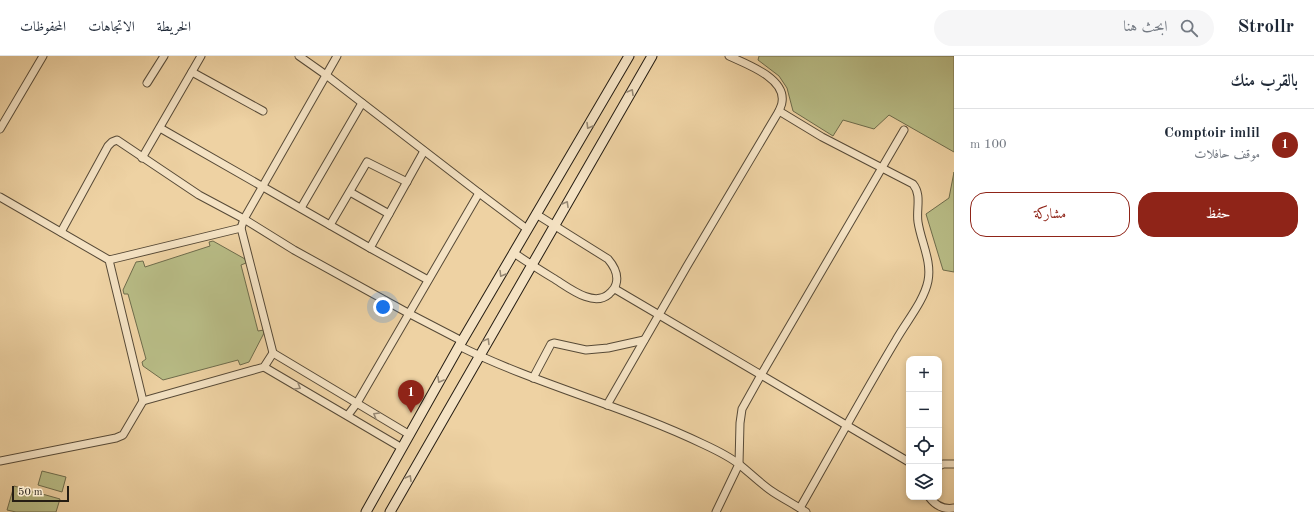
<!DOCTYPE html>
<html lang="ar">
<meta charset="utf-8">
<style>
body{margin:0;font-family:"Old Standard TT",Amiri,serif;background:#f6f6f7;color:#1f2937;direction:rtl}
.controls{position:absolute;right:12px;bottom:12px;display:grid;overflow:hidden;border-radius:8px;box-shadow:0 2px 6px #0003}
.controls button{width:36px;height:36px;display:grid;place-items:center;padding:0;border:0;border-bottom:1px solid #e0e1e3;background:#fff;color:#1f2937;font:20px sans-serif}
.scale{position:absolute;left:12px;bottom:10px;width:57px;box-sizing:border-box;padding-left:4px;border:2px solid #251d13;border-top:0;font-size:11px;line-height:14px;white-space:nowrap;color:#251d13;-webkit-text-stroke:3px #f4e2c3;paint-order:stroke}
.you{position:absolute;left:383px;top:251px;width:14px;height:14px;margin:-10px;border:3px solid #fff;border-radius:50%;background:#1a73e8;box-shadow:0 0 0 6px #1a73e833}
.badge{display:grid;place-items:center;width:26px;height:26px;border-radius:50%;background:#8f2418;color:#fff;font-size:13px;font-weight:700}
.pin{position:absolute;translate:-50% -33px;filter:drop-shadow(0 1px 2px #0008)}
.pin::after{content:'';position:absolute;top:21px;width:14px;height:12px;background:inherit;clip-path:polygon(0 0,100% 0,50% 100%)}
.list{margin:0;padding:0;list-style:none}
h2{display:flex;justify-content:space-between;align-items:center;height:52px;margin:0;padding:0 16px;font-size:17px}
h2 small{font-size:13px;font-weight:400;color:#747a83}
.list li{display:grid;grid-template-columns:26px 1fr auto;gap:12px;align-items:center;box-sizing:border-box;height:72px;padding:0 16px;border-top:1px solid #e0e1e3}
.list b{display:block;font-size:15px;white-space:nowrap}
.list p{margin:0;font-size:13px;white-space:nowrap;color:#747a83}
.list em{font-size:13px;font-style:normal;color:#747a83}
.actions{display:flex;gap:8px;padding:12px 16px}
.actions a{flex:1;padding:9px 0;border:1px solid #8f2418;border-radius:16px;text-align:center;font-size:14px;color:#8f2418}
.actions .main{background:#8f2418;color:#fff}
.icon{flex:none;width:22px;height:22px;fill:none;stroke:currentColor;stroke-width:2;stroke-linecap:round;stroke-linejoin:round}
.map{position:relative;flex:none;width:954px;height:456px;overflow:hidden;direction:ltr}
header{display:flex;align-items:center;gap:24px;box-sizing:border-box;height:56px;padding:0 20px;background:#fff;border-bottom:1px solid #e0e1e3}
header strong{font-size:19px}
nav{display:flex;gap:22px;margin-inline-start:auto;font-size:14px}
.search{width:280px;height:36px;background:#f6f6f7;display:flex;align-items:center;gap:10px;box-sizing:border-box;padding:0 14px;border-radius:22px;color:#747a83;font-size:15px}
main{display:flex}
aside{flex:1;background:#fff}
.map>svg:first-child{display:block}
.green{fill:#b8bc86;stroke:#6e6c4c}
.lines{fill:none;stroke-linecap:round;stroke-linejoin:round}
.street-casing{stroke:#574a37;stroke-width:9}
.secondary-casing{stroke:#251d13;stroke-width:11}
.street{stroke:#f4e2c3;stroke-width:7}
.secondary{stroke:#f4e2c3;stroke-width:9}
.oneway{stroke:#978974}
</style>
<header>
<strong>Strollr</strong>
<div class="search"><svg class="icon" aria-label="search" viewBox="0 0 24 24"><circle cx="10" cy="10" r="6"/><path d="M15 15l6 6"/></svg>ابحث هنا</div>
<nav><a>الخريطة</a><a>الاتجاهات</a><a>المحفوظات</a></nav>
</header>
<main>
<aside>
<h2>بالقرب منك<small></small></h2>
<ul class="list">
<li><span class="badge">1</span><div><b>Comptoir imlil</b><p>موقف حافلات</p></div><em>100 m</em></li>
</ul>
<div class="actions"><a class="main">حفظ</a><a>مشاركة</a></div>
</aside>
<div class="map">
<svg width="954" height="456" viewBox="0 0 954 456">
<rect width="100%" height="100%" fill="#eed2a3"/>
<filter id="stains"><feTurbulence type="fractalNoise" baseFrequency=".005" numOctaves="4"/><feColorMatrix values="0 0 0 0 .2 0 0 0 0 .09 0 0 0 0 .02 0 0 0 .5 -.17"/></filter>
<radialGradient id="worn" r=".72"><stop offset=".6" stop-color="#630" stop-opacity="0"/><stop offset="1" stop-color="#630" stop-opacity=".3"/></radialGradient>
<g class="green">
<polygon points="759,0 954,0 954,96 889,59 874,73 843,64 833,80 793,55 787,32 779,20 758,4"/>
<polygon points="954,116 954,216 943,214 926,158 949,142"/>
<polygon points="213,185 245,203 246,207 241,209 258,275 264,274 264,277 249,306 240,309 238,304 163,324 143,310 142,306 146,303 128,238 124,238 123,234 136,206 143,205 145,211 210,190 209,186"/>
<polygon points="42,415 66,421 62,436 38,429"/>
<polygon points="14,430 60,443 56,456 16,456 7,454"/>
</g>
<g class="lines">
<defs>
<g id="street">
<polyline points="299,0 326,19 479,137 527,173"/>
<polyline points="192,16 263,55"/>
<polyline points="147,27 164,0"/>
<path d="M779,55l43,26 91,47c9,11 3,25 5,38 3,20 14,39 10,59 -4,20 -22,41 -32,59 -33,55 -64,112 -96,168"/>
<polyline points="160,72 370,192 428,224"/>
<polyline points="0,73 43,0"/>
<polyline points="142,102 201,0"/>
<polyline points="350,136 389,158"/>
<polyline points="0,141 109,204 143,345 123,379 116,382 0,405"/>
<polyline points="301,152 362,47"/>
<polyline points="330,169 367,106 407,126"/>
<polyline points="61,176 108,90 112,86 117,84 199,139 244,163 294,194 408,257 462,285"/>
<polyline points="370,192 424,95"/>
<path d="M514,197c13,9 26,17 39,25 15,9 40,30 56,16 4,-4 6,-5 7,-10 3,-10 -2,-18 -8,-25l-72,-45"/>
<polyline points="109,204 241,172"/>
<polyline points="615,233 909,406"/>
<path d="M459,290c79,39 165,60 244,98 13,6 26,12 37,21 11,9 21,19 33,27 11,7 22,13 33,20"/>
<polyline points="273,297 410,379"/>
<polyline points="264,311 402,392"/>
<polyline points="533,322 551,288 554,287 586,294 608,292 644,284"/>
<polyline points="143,345 264,311 273,297 241,172 244,163 337,0"/>
<path d="M607,349l80,-139 92,-155c1,-3 3,-6 3,-9 4,-24 -36,-38 -53,-46"/>
<polyline points="348,359 357,347 479,137"/>
<polyline points="939,410 943,408 954,408"/>
<path d="M929,441c6,8 14,13 25,11"/>
<polyline points="716,456 739,408 740,367 742,353 761,319 904,74"/>
</g>
<g id="secondary">
<polyline points="366,456 462,285 629,0"/>
<polyline points="390,456 652,0"/>
</g>
</defs>
<use href="#street" class="street-casing"/>
<use href="#secondary" class="secondary-casing"/>
<use href="#street" class="street"/>
<use href="#secondary" class="secondary"/>
</g>
<defs><path id="oneway-chevron" d="M-2-3.5L2.5 0L-2 3.5" fill="none" stroke-width="1.6" stroke-linecap="round" stroke-linejoin="round"/></defs>
<g class="oneway">
<use href="#oneway-chevron" transform="translate(631 36) rotate(-60)"/>
<use href="#oneway-chevron" transform="translate(589 70) rotate(121)"/>
<use href="#oneway-chevron" transform="translate(566 148) rotate(-60)"/>
<use href="#oneway-chevron" transform="translate(502 218) rotate(121)"/>
<use href="#oneway-chevron" transform="translate(487 285) rotate(-59)"/>
<use href="#oneway-chevron" transform="translate(440 324) rotate(119)"/>
<use href="#oneway-chevron" transform="translate(298 331) rotate(30)"/>
<use href="#oneway-chevron" transform="translate(376 359) rotate(-149)"/>
<use href="#oneway-chevron" transform="translate(409 422) rotate(-60)"/>
</g>
<rect width="100%" height="100%" filter="url(#stains)"/>
<rect width="100%" height="100%" fill="url(#worn)"/>
</svg>
<div class="controls">
<button>+</button>
<button>−</button>
<button><svg class="icon" aria-label="locate" viewBox="0 0 24 24"><circle cx="12" cy="12" r="6"/><path d="M12 2v4M12 18v4M2 12h4M18 12h4"/></svg></button>
<button><svg class="icon" aria-label="layers" viewBox="0 0 24 24"><path d="M12 4l9 5-9 5-9-5zM3 14l9 5 9-5"/></svg></button>
</div>
<div class="scale">50 m</div>
<div class="you"></div>
<div class="pin badge" style="left:411px;top:357px">1</div>
</div>
</main>
